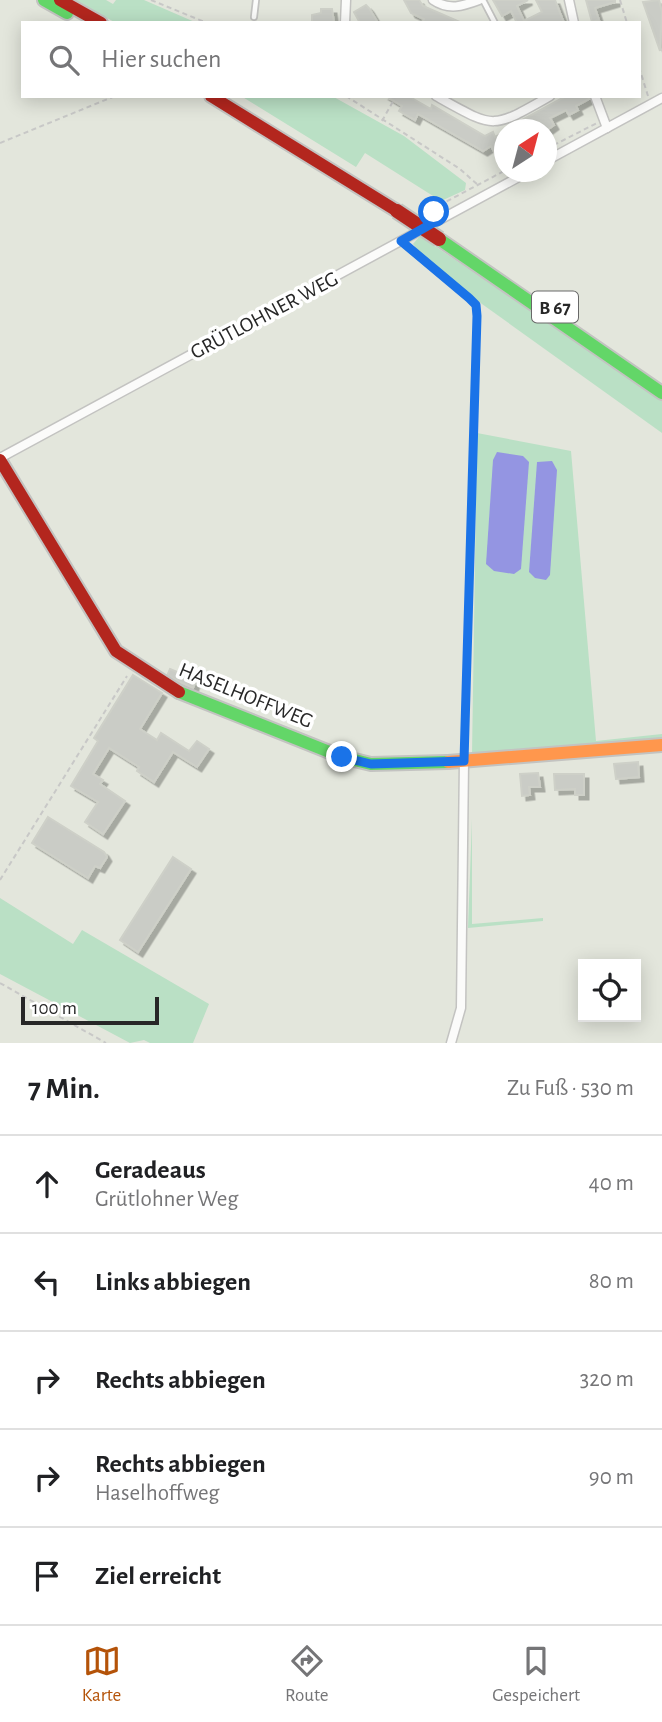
<!DOCTYPE html>
<html lang="de">
<meta charset="utf-8">
<style>
body{margin:0;font-family:"Alegreya Sans",sans-serif;background:#f6f6f6;color:#202124}
.controls{position:absolute;right:21px;bottom:21px;display:grid;overflow:hidden;border-radius:0px;box-shadow:0 4px 18px #0003}
.controls button{width:63px;height:63px;display:grid;place-items:center;padding:0;border:0;border-bottom:2px solid #e0e0e0;background:#fff;color:#202124;font:35px sans-serif}
.compass{position:absolute;left:494px;top:119px;width:63px;height:63px;border-radius:50%;background:#fff;box-shadow:0 4px 18px #0003;rotate:36deg}
.scale{position:absolute;left:21px;bottom:18px;width:138px;box-sizing:border-box;padding-left:7px;border:4px solid #272727;border-top:0;font-size:19px;line-height:24px;white-space:nowrap;color:#272727;-webkit-text-stroke:5px #fff;paint-order:stroke}
.stop{position:absolute;width:21px;height:21px;margin:-16px;border:5px solid #1a73e8;border-radius:50%;background:#fff}
.stop.end{background:#1a73e8;border-color:#fff;box-shadow:0 2px 7px #0008}
.list{margin:0;padding:0;list-style:none}
h2{display:flex;justify-content:space-between;align-items:center;height:91px;margin:0;padding:0 28px;font-size:30px}
h2 small{font-size:23px;font-weight:400;color:#757577}
.list li{display:grid;grid-template-columns:46px 1fr auto;gap:21px;align-items:center;box-sizing:border-box;height:98px;padding:0 28px;border-top:2px solid #e0e0e0}
.list b{display:block;font-size:26px;white-space:nowrap}
.list p{margin:0;font-size:23px;white-space:nowrap;color:#757577}
.list em{font-size:23px;font-style:normal;color:#757577}
.icon{flex:none;width:38px;height:38px;fill:none;stroke:currentColor;stroke-width:2;stroke-linecap:round;stroke-linejoin:round}
.map{position:relative;flex:none;width:662px;height:1043px;overflow:hidden}
.search{position:absolute;background:#fff;box-shadow:0 4px 18px #0003;left:21px;right:21px;top:21px;height:77px;display:flex;align-items:center;gap:18px;box-sizing:border-box;padding:0 24px;border-radius:0px;color:#757577;font-size:26px}
.sheet{height:581px;background:#fff}
nav{display:flex;justify-content:space-around;align-items:center;box-sizing:border-box;height:98px;border-top:2px solid #e0e0e0;background:#fff;font-size:19px;color:#757577}
nav a{display:grid;justify-items:center;gap:4px}
nav .on{color:#b45309}
.map>svg:first-child{display:block}
.green{fill:#bae0c5}
.water{fill:#9495e2}
.building{fill:#caccc6;stroke:#ced0c8;stroke-width:2;filter:url(#shadow)}
.lines{fill:none;stroke-linecap:round;stroke-linejoin:round}
.lane-casing{stroke:#c3c3c1;stroke-width:8}
.street-casing{stroke:#c3c3c1;stroke-width:11}
.fast-casing{stroke:#c3c3c1;stroke-width:16}
.slow-casing{stroke:#c3c3c1;stroke-width:16}
.jam-casing{stroke:#c3c3c1;stroke-width:16}
.path{stroke:#c8c8c7;stroke-width:2;stroke-dasharray:5 3.5;stroke-linecap:butt}
.lane{stroke:#fbfbfa;stroke-width:4.5}
.street{stroke:#fbfbfa;stroke-width:8}
.fast{stroke:#63d668;stroke-width:12}
.slow{stroke:#ff974d;stroke-width:12}
.jam{stroke:#b3261e;stroke-width:12}
.jam-bridge-casing{stroke:#c1c3bf;stroke-width:18;stroke-linecap:butt}
.jam-bridge{stroke:#b3261e;stroke-width:14}
.route{stroke:#1a73e8;stroke-width:9}
.labels{text-anchor:middle;stroke-width:7;stroke-linejoin:round;paint-order:stroke}
.shield{fill:#fff;stroke:#686868;stroke-width:2}
.shield-label{font-size:19px;font-weight:bold;fill:#272727}
.street-label{font-size:21px;fill:#272727;stroke:#fff}
</style>
<div class="map">
<svg width="662" height="1043" viewBox="0 0 662 1043">
<defs>
<filter id="shadow"><feDropShadow dx="4.5" dy="4.5" stdDeviation="0" flood-color="#0004"/></filter>
</defs>
<rect width="100%" height="100%" fill="#e3e6dc"/>
<g class="green">
<polygon points="75,0 106,0 113,4 116,0 144,0 197,23 116,23"/>
<polygon points="241,96 332,96 404,136 466,183 465,190 441,201 365,153 356,167"/>
<polygon points="420,236 662,400 662,433 482,304 425,259 413,244"/>
<polygon points="477,433 571,451 596,741 662,734 662,738 472,754"/>
<polygon points="472,819 472,924 543,918 543,921 468,928"/>
<polygon points="0,898 73,944 82,930 209,1004 193,1043 150,1043 144,1040 130,1043 0,974"/>
</g>
<g class="water">
<polygon points="497,452 523,456 529,462 521,569 514,574 494,571 486,564 493,460"/>
<polygon points="552,461 557,470 550,575 546,580 535,578 529,572 537,462"/>
</g>
<g class="building">
<polygon points="404,0 419,0 423,6 462,23 422,23 424,19 411,13"/>
<polygon points="493,0 528,0 517,6 524,21 542,12 536,0 555,0 564,23 517,23 511,11 502,16"/>
<polygon points="586,0 615,0 615,2 595,8 599,20 592,22"/>
<polygon points="659,0 662,12 660,51 643,2"/>
<polygon points="366,5 369,8 378,23 360,23 354,12"/>
<polygon points="321,9 332,9 334,23 312,23 312,15 321,13"/>
<polygon points="386,96 408,96 431,109 432,105 485,136 493,132 495,137 505,132 505,150 496,155 491,146 483,151 418,114 415,120 399,111 402,106"/>
<polygon points="566,96 589,96 589,99 576,106 578,110 569,115 566,110 550,118 554,125 547,130 504,130"/>
<polygon points="170,669 196,680 193,688 167,676"/>
<polygon points="133,675 162,693 140,729 157,740 161,733 189,751 197,741 209,749 197,767 173,752 154,782 137,771 139,767 109,748 93,774 103,780 100,784 125,801 103,834 85,822 98,802 71,786 98,741 94,738"/>
<polygon points="638,762 639,777 616,779 614,764"/>
<polygon points="538,773 540,787 529,787 530,795 522,796 520,774"/>
<polygon points="554,774 584,774 584,795 575,795 575,789 555,790"/>
<polygon points="48,817 104,852 107,857 100,868 95,866 88,878 32,843"/>
<polygon points="173,857 191,869 138,952 120,940"/>
</g>
<g class="lines">
<defs>
<g id="lane">
<polyline points="483,0 495,23"/>
<polyline points="254,17 256,0"/>
</g>
<g id="street">
<path d="M433,0c16,11 30,6 46,0"/>
<polyline points="569,0 574,23"/>
<polyline points="345,23 346,0"/>
<path d="M436,96c60,33 54,34 114,0"/>
<polyline points="595,96 607,128"/>
<polyline points="546,161 662,98"/>
<polyline points="0,458 528,172"/>
<polyline points="451,1043 461,1008 464,761"/>
</g>
<g id="fast">
<polyline points="44,0 67,13"/>
<polyline points="439,239 662,393"/>
<polyline points="179,692 342,757 371,764 448,762"/>
</g>
<polyline id="slow" points="448,762 662,745"/>
<g id="jam">
<polyline points="60,0 101,23"/>
<polyline points="211,96 397,211"/>
<polyline points="0,460 116,651 179,692"/>
</g>
</defs>
<use href="#lane" class="lane-casing"/>
<use href="#street" class="street-casing"/>
<use href="#fast" class="fast-casing"/>
<use href="#slow" class="slow-casing"/>
<use href="#jam" class="jam-casing"/>
<g class="path">
<polyline points="151,0 207,23"/>
<polyline points="620,0 627,23"/>
<polyline points="639,67 648,96"/>
<polyline points="346,96 460,169 478,185"/>
<polyline points="382,121 396,96"/>
<polyline points="0,143 115,96"/>
<polyline points="546,149 597,123"/>
<polyline points="435,213 440,205 504,171"/>
<polyline points="407,246 469,298 476,305 477,316 464,751"/>
<polyline points="0,880 127,676"/>
<polyline points="0,983 106,1043"/>
</g>
<use href="#lane" class="lane"/>
<use href="#street" class="street"/>
<use href="#fast" class="fast"/>
<use href="#slow" class="slow"/>
<use href="#jam" class="jam"/>
<defs>
<polyline id="jam-bridge" points="397,211 439,239"/>
</defs>
<use href="#jam-bridge" class="jam-bridge-casing"/>
<use href="#jam-bridge" class="jam-bridge"/>
</g>
<g class="lines">
<polyline class="route" points="342,757 371,764 464,761 477,316 476,305 469,298 401,241 438,220 434,212"/>
</g>
<g class="labels">
<rect class="shield" x="532" y="291.5" width="46" height="31" rx="5"/>
<g class="shield-label">
<text x="555" y="314">B 67</text>
</g>
<g class="street-label">
<text transform="translate(264 315) rotate(-28)" y="7">GRÜTLOHNER WEG</text>
<text transform="translate(246 695) rotate(22)" y="7">HASELHOFFWEG</text>
</g>
</g>
</svg>
<div class="controls">
<button><svg class="icon" aria-label="locate" viewBox="0 0 24 24"><circle cx="12" cy="12" r="6"/><path d="M12 2v4M12 18v4M2 12h4M18 12h4"/></svg></button>
</div>
<svg class="compass" viewBox="-18 -18 36 36"><path d="M0-13l5 13h-10z" fill="#e53935"/><path d="M0 13l5-13h-10z" fill="#757577"/></svg>
<div class="scale">100 m</div>
<div class="stop" style="left:434px;top:212px"></div>
<div class="stop end" style="left:342px;top:757px"></div>
<div class="search"><svg class="icon" aria-label="search" viewBox="0 0 24 24"><circle cx="10" cy="10" r="6"/><path d="M15 15l6 6"/></svg>Hier suchen</div>
</div>
<section class="sheet">
<h2>7 Min.<small>Zu Fuß · 530 m</small></h2>
<ul class="list">
<li><svg class="icon" aria-label="ahead" viewBox="0 0 24 24"><path d="M12 20V5M6 11l6-6 6 6"/></svg><div><b>Geradeaus</b><p>Grütlohner Weg</p></div><em>40 m</em></li>
<li><svg class="icon" aria-label="left" viewBox="0 0 24 24"><path d="M17 20v-9H6M10 6l-5 5 5 5"/></svg><div><b>Links abbiegen</b></div><em>80 m</em></li>
<li><svg class="icon" aria-label="right" viewBox="0 0 24 24"><path d="M7 20v-9h11M14 6l5 5-5 5"/></svg><div><b>Rechts abbiegen</b></div><em>320 m</em></li>
<li><svg class="icon" aria-label="right" viewBox="0 0 24 24"><path d="M7 20v-9h11M14 6l5 5-5 5"/></svg><div><b>Rechts abbiegen</b><p>Haselhoffweg</p></div><em>90 m</em></li>
<li><svg class="icon" aria-label="arrive" viewBox="0 0 24 24"><path d="M6 21V4h12l-3 4 3 4H6"/></svg><div><b>Ziel erreicht</b></div></li>
</ul>
</section>
<nav>
<a class="on"><svg class="icon" aria-label="map" viewBox="0 0 24 24"><path d="M3 6l6-2 6 2 6-2v14l-6 2-6-2-6 2zM9 4v14M15 6v14"/></svg>Karte</a>
<a><svg class="icon" aria-label="directions" viewBox="0 0 24 24"><path d="M12 3l9 9-9 9-9-9zM9 14v-3h6M13 9l2 2-2 2"/></svg>Route</a>
<a><svg class="icon" aria-label="saved" viewBox="0 0 24 24"><path d="M7 4h10v16l-5-4-5 4z"/></svg>Gespeichert</a>
</nav>
